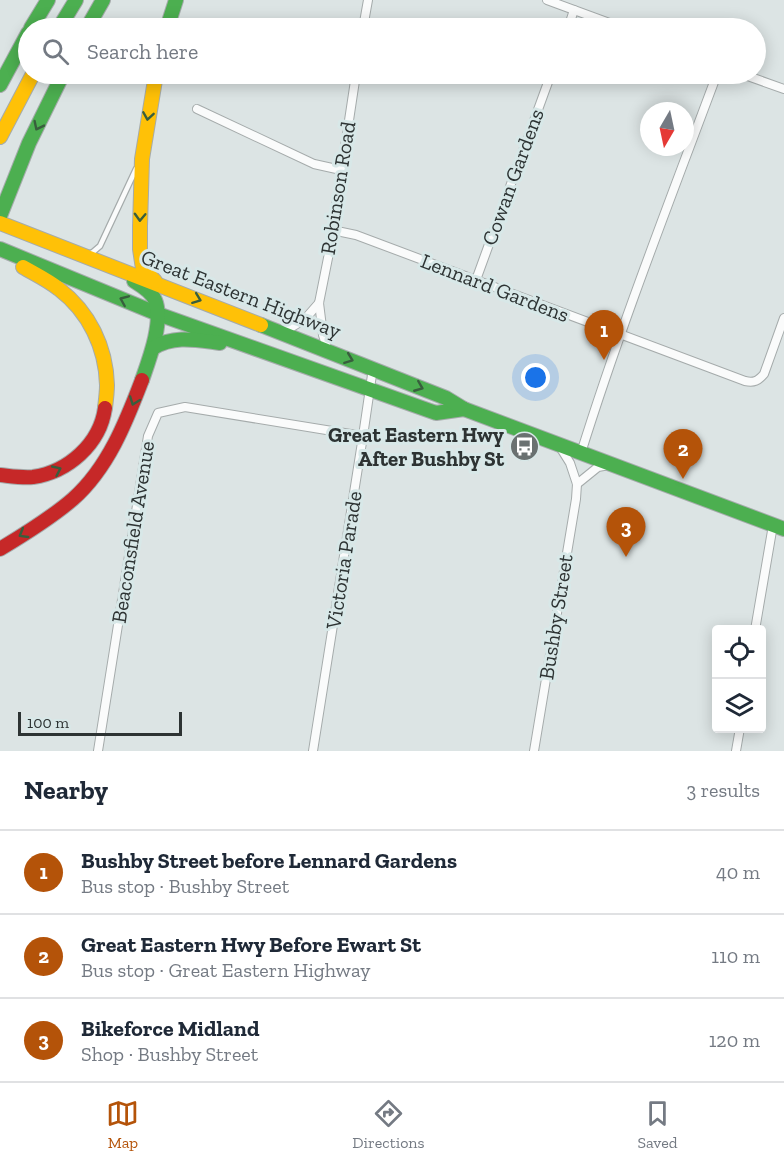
<!DOCTYPE html>
<meta charset="utf-8">
<style>
body{margin:0;font-family:"Zilla Slab",serif;background:#f6f6f7;color:#1f2937}
.controls{position:absolute;right:18px;bottom:18px;display:grid;overflow:hidden;border-radius:6px;box-shadow:0 3px 15px #0003}
.controls button{width:54px;height:54px;display:grid;place-items:center;padding:0;border:0;border-bottom:2px solid #e0e1e3;background:#fff;color:#1f2937;font:30px sans-serif}
.compass{position:absolute;left:640px;top:102px;width:54px;height:54px;border-radius:50%;background:#fff;box-shadow:0 3px 15px #0003;rotate:189deg}
.scale{position:absolute;left:18px;bottom:15px;width:164px;box-sizing:border-box;padding-left:6px;border:3px solid #2d3333;border-top:0;font-size:16px;line-height:21px;white-space:nowrap;color:#2d3333;-webkit-text-stroke:4px #d8e8e8;paint-order:stroke}
.you{position:absolute;left:536px;top:378px;width:21px;height:21px;margin:-15px;border:4px solid #fff;border-radius:50%;background:#1a73e8;box-shadow:0 0 0 9px #1a73e833}
.badge{display:grid;place-items:center;width:39px;height:39px;border-radius:50%;background:#b45309;color:#fff;font-size:20px;font-weight:700}
.pin{position:absolute;translate:-50% -50px;filter:drop-shadow(0 2px 3px #0008)}
.pin::after{content:'';position:absolute;top:32px;width:21px;height:18px;background:inherit;clip-path:polygon(0 0,100% 0,50% 100%)}
.list{margin:0;padding:0;list-style:none}
h2{display:flex;justify-content:space-between;align-items:center;height:78px;margin:0;padding:0 24px;font-size:26px}
h2 small{font-size:20px;font-weight:400;color:#747a83}
.list li{display:grid;grid-template-columns:39px 1fr auto;gap:18px;align-items:center;box-sizing:border-box;height:84px;padding:0 24px;border-top:2px solid #e0e1e3}
.list b{display:block;font-size:22px;white-space:nowrap}
.list p{margin:0;font-size:20px;white-space:nowrap;color:#747a83}
.list em{font-size:20px;font-style:normal;color:#747a83}
.icon{flex:none;width:33px;height:33px;fill:none;stroke:currentColor;stroke-width:2;stroke-linecap:round;stroke-linejoin:round}
.map{position:relative;flex:none;width:784px;height:751px;overflow:hidden}
.search{position:absolute;background:#fff;box-shadow:0 3px 15px #0003;left:18px;right:18px;top:18px;height:66px;display:flex;align-items:center;gap:15px;box-sizing:border-box;padding:0 21px;border-radius:33px;color:#747a83;font-size:22px}
.sheet{height:330px;background:#fff}
nav{display:flex;justify-content:space-around;align-items:center;box-sizing:border-box;height:84px;border-top:2px solid #e0e1e3;background:#fff;font-size:16px;color:#747a83}
nav a{display:grid;justify-items:center;gap:3px}
nav .on{color:#b45309}
.map>svg:first-child{display:block}
.lines{fill:none;stroke-linecap:round;stroke-linejoin:round}
.lane-casing{stroke:#a5abab;stroke-width:7}
.street-casing{stroke:#a5abab;stroke-width:10}
.fast-casing{stroke:#a5abab;stroke-width:16}
.slow-casing{stroke:#a5abab;stroke-width:16}
.jam-casing{stroke:#a5abab;stroke-width:16}
.lane{stroke:#fafbfb;stroke-width:4.5}
.street{stroke:#fafbfb;stroke-width:8}
.fast{stroke:#4caf50;stroke-width:14}
.slow{stroke:#ffc107;stroke-width:14}
.jam{stroke:#c62828;stroke-width:14}
.oneway{stroke:#385e3d}
.labels{text-anchor:middle;stroke-width:6;stroke-linejoin:round;paint-order:stroke}
.street-label{font-size:21px;fill:#2d3333;stroke:#d8e8e8}
.poi-label{font-size:21px;font-weight:bold;fill:#2d3333;stroke:#d8e8e8;text-anchor:end}
</style>
<div class="map">
<svg width="784" height="751" viewBox="0 0 784 751">
<rect width="100%" height="100%" fill="#dce4e4"/>
<g class="lines">
<defs>
<polyline id="lane" points="89,254 93,252 100,246 136,169"/>
<g id="street">
<polyline points="547,0 623,28"/>
<polyline points="363,28 368,0"/>
<polyline points="568,28 574,10"/>
<polyline points="742,74 784,89"/>
<polyline points="197,109 314,164 341,170"/>
<path d="M332,230l24,5 389,146c9,2 13,0 19,-7l20,-56"/>
<polyline points="476,280 551,74"/>
<polyline points="282,333 305,319 319,303"/>
<polyline points="328,351 323,335 319,303 329,253 356,74"/>
<path d="M581,453c40,-128 89,-253 136,-379"/>
<polyline points="577,484 598,467 609,465"/>
<polyline points="755,630 773,525"/>
<polyline points="98,751 148,436 158,413 185,407 363,436"/>
<polyline points="313,751 363,436 373,368"/>
<polyline points="534,751 576,499 577,484 570,463 560,447"/>
<polyline points="736,751 740,728"/>
</g>
<g id="fast">
<polyline points="31,28 48,0"/>
<polyline points="59,28 76,0"/>
<polyline points="87,28 103,0"/>
<polyline points="167,28 176,0"/>
<polyline points="0,85 28,33"/>
<polyline points="0,216 29,143 63,74"/>
<polyline points="0,249 158,314 436,413 464,409"/>
<path d="M134,281c8,5 17,10 21,19 9,21 -6,60 -13,80"/>
<polyline points="261,325 446,398 464,409 784,529"/>
<path d="M153,348c21,-13 43,-8 67,-5"/>
</g>
<g id="slow">
<polyline points="0,137 33,74"/>
<polyline points="0,223 261,325"/>
<path d="M23,267c12,7 25,13 36,22 30,23 47,58 48,96 0,7 -1,15 -2,23"/>
<polyline points="155,281 143,269 140,249 140,226 142,159 156,74"/>
</g>
<g id="jam">
<path d="M0,475c10,1 22,3 33,2 35,-5 67,-33 72,-69"/>
<path d="M0,549c25,-15 51,-31 73,-50 35,-31 53,-77 69,-119"/>
</g>
</defs>
<use href="#lane" class="lane-casing"/>
<use href="#street" class="street-casing"/>
<use href="#fast" class="fast-casing"/>
<use href="#slow" class="slow-casing"/>
<use href="#jam" class="jam-casing"/>
<use href="#lane" class="lane"/>
<use href="#street" class="street"/>
<use href="#fast" class="fast"/>
<use href="#slow" class="slow"/>
<use href="#jam" class="jam"/>
</g>
<defs><path id="oneway-chevron" d="M-2-3.5L2.5 0L-2 3.5" fill="none" stroke-width="1.6" stroke-linecap="round" stroke-linejoin="round" transform="scale(1.5)"/></defs>
<g class="oneway">
<use href="#oneway-chevron" transform="translate(148 116) rotate(99)"/>
<use href="#oneway-chevron" transform="translate(38 126) rotate(116)"/>
<use href="#oneway-chevron" transform="translate(140 217) rotate(92)"/>
<use href="#oneway-chevron" transform="translate(197 299) rotate(21)"/>
<use href="#oneway-chevron" transform="translate(124 300) rotate(-157)"/>
<use href="#oneway-chevron" transform="translate(349 359) rotate(21)"/>
<use href="#oneway-chevron" transform="translate(419 387) rotate(22)"/>
<use href="#oneway-chevron" transform="translate(134 401) rotate(110)"/>
<use href="#oneway-chevron" transform="translate(57 470) rotate(-25)"/>
<use href="#oneway-chevron" transform="translate(23 534) rotate(149)"/>
</g>
<defs>
<symbol id="bus-disc" viewBox="-11 -11 22 22"><circle r="9.5" fill="#6a7171" stroke="#d8e8e8"/><path d="M-5-6H5V4H4V6H2V4H-2V6H-4V4H-5ZM-3.5-4V0h7V-4ZM-3.5 1.2v1.5H-2V1.2ZM2 1.2v1.5H3.5V1.2Z" fill="#fff"/></symbol>
</defs>
<g fill-rule="evenodd">
<use href="#bus-disc" x="508" y="430" width="33" height="33"/>
</g>
<g class="labels">
<g class="street-label">
<text transform="translate(513 177) rotate(-70)" y="7">Cowan Gardens</text>
<text transform="translate(338 188) rotate(-81)" y="7">Robinson Road</text>
<text transform="translate(495 288) rotate(21)" y="7">Lennard Gardens</text>
<text transform="translate(241 294) rotate(21)" y="7">Great Eastern Highway</text>
<text transform="translate(133 532) rotate(-81)" y="7">Beaconsfield Avenue</text>
<text transform="translate(344 560) rotate(-81)" y="7">Victoria Parade</text>
<text transform="translate(556 617) rotate(-81)" y="7">Bushby Street</text>
</g>
<g class="poi-label">
<text x="504" y="442">Great Eastern Hwy<tspan x="504" dy="24">After Bushby St</tspan></text>
</g>
</g>
</svg>
<div class="controls">
<button><svg class="icon" aria-label="locate" viewBox="0 0 24 24"><circle cx="12" cy="12" r="6"/><path d="M12 2v4M12 18v4M2 12h4M18 12h4"/></svg></button>
<button><svg class="icon" aria-label="layers" viewBox="0 0 24 24"><path d="M12 4l9 5-9 5-9-5zM3 14l9 5 9-5"/></svg></button>
</div>
<svg class="compass" viewBox="-18 -18 36 36"><path d="M0-13l5 13h-10z" fill="#e53935"/><path d="M0 13l5-13h-10z" fill="#747a83"/></svg>
<div class="scale">100 m</div>
<div class="you"></div>
<div class="pin badge" style="left:604px;top:360px">1</div>
<div class="pin badge" style="left:683px;top:479px">2</div>
<div class="pin badge" style="left:626px;top:557px">3</div>
<div class="search"><svg class="icon" aria-label="search" viewBox="0 0 24 24"><circle cx="10" cy="10" r="6"/><path d="M15 15l6 6"/></svg>Search here</div>
</div>
<section class="sheet">
<h2>Nearby<small>3 results</small></h2>
<ul class="list">
<li><span class="badge">1</span><div><b>Bushby Street before Lennard Gardens</b><p>Bus stop · Bushby Street</p></div><em>40 m</em></li>
<li><span class="badge">2</span><div><b>Great Eastern Hwy Before Ewart St</b><p>Bus stop · Great Eastern Highway</p></div><em>110 m</em></li>
<li><span class="badge">3</span><div><b>Bikeforce Midland</b><p>Shop · Bushby Street</p></div><em>120 m</em></li>
</ul>
</section>
<nav>
<a class="on"><svg class="icon" aria-label="map" viewBox="0 0 24 24"><path d="M3 6l6-2 6 2 6-2v14l-6 2-6-2-6 2zM9 4v14M15 6v14"/></svg>Map</a>
<a><svg class="icon" aria-label="directions" viewBox="0 0 24 24"><path d="M12 3l9 9-9 9-9-9zM9 14v-3h6M13 9l2 2-2 2"/></svg>Directions</a>
<a><svg class="icon" aria-label="saved" viewBox="0 0 24 24"><path d="M7 4h10v16l-5-4-5 4z"/></svg>Saved</a>
</nav>
